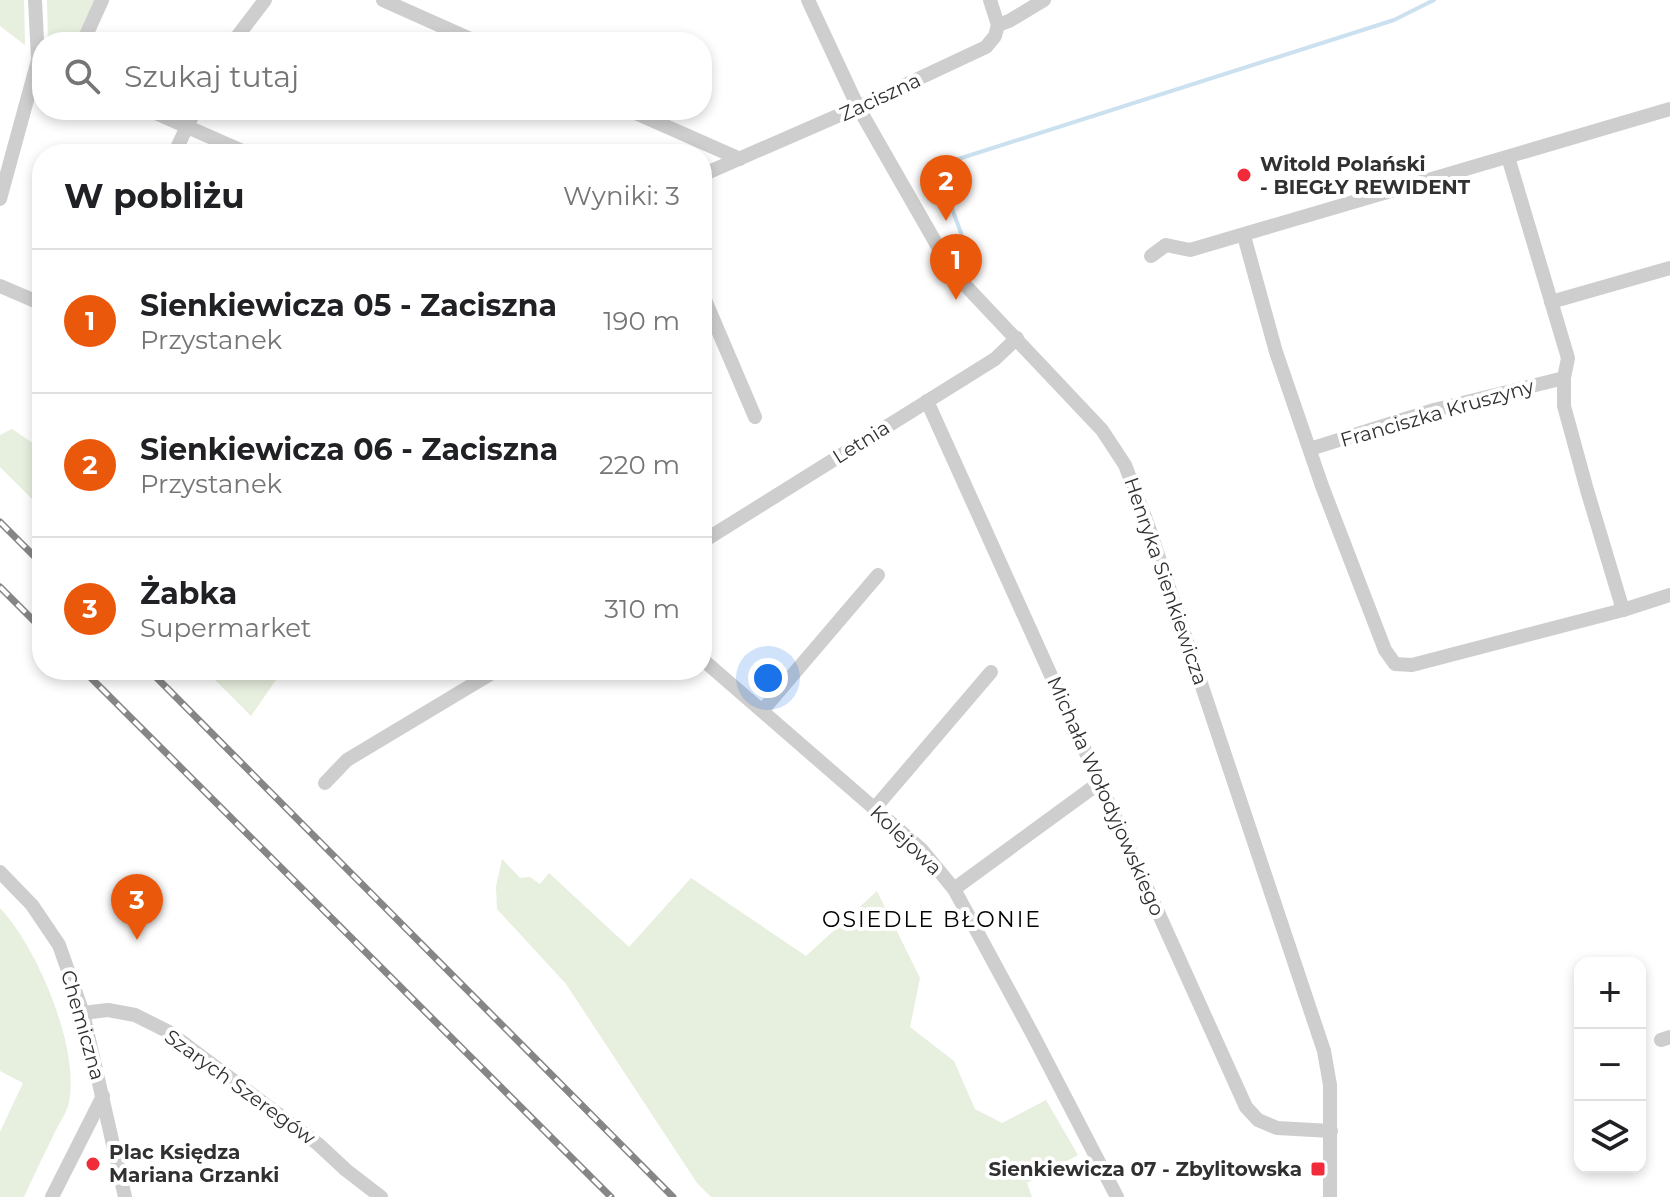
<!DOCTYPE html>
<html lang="pl">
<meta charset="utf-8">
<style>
body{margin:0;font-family:Montserrat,sans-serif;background:#f6f6f6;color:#202124}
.controls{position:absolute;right:24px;bottom:24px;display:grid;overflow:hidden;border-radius:16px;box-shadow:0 4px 12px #0003}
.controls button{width:72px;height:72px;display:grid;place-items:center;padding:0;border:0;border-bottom:2px solid #e0e0e0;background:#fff;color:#202124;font:40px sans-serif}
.you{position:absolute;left:768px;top:678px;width:28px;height:28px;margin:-20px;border:6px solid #fff;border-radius:50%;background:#1a73e8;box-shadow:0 0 0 12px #1a73e833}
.badge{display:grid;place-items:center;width:52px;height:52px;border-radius:50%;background:#ea580c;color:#fff;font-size:26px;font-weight:700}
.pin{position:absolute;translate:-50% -66px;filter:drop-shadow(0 2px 4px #0008)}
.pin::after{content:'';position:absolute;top:42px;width:28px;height:24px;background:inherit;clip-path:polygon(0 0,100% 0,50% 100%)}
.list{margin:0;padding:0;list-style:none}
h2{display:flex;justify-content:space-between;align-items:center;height:104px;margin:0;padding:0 32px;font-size:34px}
h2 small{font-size:26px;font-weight:400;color:#757577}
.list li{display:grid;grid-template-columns:52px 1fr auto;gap:24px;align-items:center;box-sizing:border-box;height:144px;padding:0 32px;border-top:2px solid #e0e0e0}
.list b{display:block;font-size:30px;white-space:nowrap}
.list p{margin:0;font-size:26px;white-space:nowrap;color:#757577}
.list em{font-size:26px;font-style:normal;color:#757577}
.icon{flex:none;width:44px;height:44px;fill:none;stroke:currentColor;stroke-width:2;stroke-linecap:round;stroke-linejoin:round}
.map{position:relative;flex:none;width:1670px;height:1197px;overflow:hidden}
.search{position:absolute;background:#fff;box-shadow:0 4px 12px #0003;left:32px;top:32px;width:680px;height:88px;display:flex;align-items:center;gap:20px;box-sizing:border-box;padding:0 28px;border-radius:32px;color:#757577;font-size:30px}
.panel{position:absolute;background:#fff;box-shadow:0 4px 12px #0003;left:32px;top:144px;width:680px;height:536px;border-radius:32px}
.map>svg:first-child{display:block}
.green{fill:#e7efdf}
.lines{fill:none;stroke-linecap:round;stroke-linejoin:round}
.stream{stroke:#cbe1ef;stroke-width:4}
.street{stroke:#cecece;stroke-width:14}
.rail-casing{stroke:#868686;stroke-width:7}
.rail{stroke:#fff;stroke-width:4;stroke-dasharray:12;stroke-linecap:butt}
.poi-dot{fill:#f12b39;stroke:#fff;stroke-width:3}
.labels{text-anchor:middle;stroke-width:8;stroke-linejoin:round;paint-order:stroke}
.street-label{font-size:20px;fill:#313131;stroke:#fff}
.poi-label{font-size:20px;font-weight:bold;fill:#313131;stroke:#fff;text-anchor:start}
.neighbourhood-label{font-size:22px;letter-spacing:2px;fill:#000;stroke:#fff}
</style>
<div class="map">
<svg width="1670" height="1197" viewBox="0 0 1670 1197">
<rect width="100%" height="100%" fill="#fff"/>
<g class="green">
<polygon points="0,0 24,0 25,45 0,26"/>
<polygon points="47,0 96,0 79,42 48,42"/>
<polygon points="12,429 40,448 42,509 0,467 0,435"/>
<polygon points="205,670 283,670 251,716"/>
<polygon points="502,859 520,878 530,877 540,884 549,873 629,947 691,878 806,956 877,891 920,978 910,1027 954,1061 975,1109 1002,1123 1046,1100 1078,1155 1027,1183 1032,1197 711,1197 697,1183 566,984 497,909 496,886"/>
<path d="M0,908c37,39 80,140 69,194 -2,9 -8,19 -13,28 -11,22 -22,45 -32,67h-24v-65l23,-49 -23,-12z"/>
</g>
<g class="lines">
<polyline class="stream" points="968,252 943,184 943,170 952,161 1394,20 1434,0"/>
<g class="street">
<polyline points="383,0 477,42"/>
<polyline points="808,0 858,107 941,252 965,285 1102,430 1125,465 1148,525 1324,1051 1330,1085 1330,1197"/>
<polyline points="990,0 998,25"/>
<polyline points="998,25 1009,21 1044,0"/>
<polyline points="83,42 102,0"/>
<polyline points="233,42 265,0"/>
<polyline points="149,110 249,154"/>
<polyline points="629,110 740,159"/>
<polyline points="174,154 195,110"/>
<polyline points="1508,157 1568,358 1564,378 1564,406 1587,490 1623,610 1670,595"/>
<polyline points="702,175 858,107 986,47 995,36 998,25"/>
<polyline points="0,199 38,60 35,0"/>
<polyline points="1244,236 1276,352 1322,486 1385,650 1395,664 1412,665 1623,610"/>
<polyline points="1151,256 1166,245 1190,250 1207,245 1670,109"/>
<polyline points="0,286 42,304"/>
<polyline points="702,293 755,417"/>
<polyline points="1551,302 1670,268"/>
<polyline points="927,401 1246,1107 1258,1120 1277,1128 1331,1131"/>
<polyline points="1310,449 1434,410 1564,378"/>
<polyline points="702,542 995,359 1017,338"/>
<polyline points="702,659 921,849 954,889 1033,1035 1117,1197"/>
<polyline points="762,711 878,575"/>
<polyline points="325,783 347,760 497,670"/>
<polyline points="874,809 991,672"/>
<polyline points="0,872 32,905 59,945 83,1013 125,1197"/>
<polyline points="954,889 1099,783"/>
<polyline points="83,1013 108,1010 135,1015 169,1032 318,1144 346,1170 381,1197"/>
<polyline points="1661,1040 1670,1037"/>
<polyline points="52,1197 103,1096"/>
</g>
<defs>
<g id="rail">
<polyline points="0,522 42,564"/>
<polyline points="0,587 42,629"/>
<polyline points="83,670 611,1197"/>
<polyline points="149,670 673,1197"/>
</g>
</defs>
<use href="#rail" class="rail-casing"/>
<use href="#rail" class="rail"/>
</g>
<g class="poi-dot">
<circle cx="1244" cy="175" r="8"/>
<circle cx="93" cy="1164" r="8"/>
<rect x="1310" y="1161" width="16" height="16" rx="4"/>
</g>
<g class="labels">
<g class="street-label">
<text transform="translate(880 97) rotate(-25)" y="7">Zaciszna</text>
<text transform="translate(1437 413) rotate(-16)" y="7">Franciszka Kruszyny</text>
<text transform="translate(861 442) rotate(-32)" y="7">Letnia</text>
<text transform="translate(1166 581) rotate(71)" y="7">Henryka Sienkiewicza</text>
<text transform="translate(1106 796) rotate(66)" y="7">Michała Wołodyjowskiego</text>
<text transform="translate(906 840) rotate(44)" y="7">Kolejowa</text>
<text transform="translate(83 1025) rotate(74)" y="7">Chemiczna</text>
<text transform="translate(240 1087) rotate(36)" y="7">Szarych Szeregów</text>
</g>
<g class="poi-label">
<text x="1260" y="171">Witold Polański<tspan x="1260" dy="23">- BIEGŁY REWIDENT</tspan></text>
<text x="109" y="1159">Plac Księdza<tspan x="109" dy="23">Mariana Grzanki</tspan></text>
<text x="1302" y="1176" text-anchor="end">Sienkiewicza 07 - Zbylitowska</text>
</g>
<g class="neighbourhood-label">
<text x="932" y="927">OSIEDLE BŁONIE</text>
</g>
</g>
</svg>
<div class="controls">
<button>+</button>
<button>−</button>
<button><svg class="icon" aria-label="layers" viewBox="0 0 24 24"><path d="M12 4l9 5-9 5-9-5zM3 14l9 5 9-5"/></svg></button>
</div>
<div class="you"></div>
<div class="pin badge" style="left:956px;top:300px">1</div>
<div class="pin badge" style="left:946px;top:221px">2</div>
<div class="pin badge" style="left:137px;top:940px">3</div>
<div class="search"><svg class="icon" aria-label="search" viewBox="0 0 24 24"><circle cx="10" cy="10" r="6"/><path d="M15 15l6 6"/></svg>Szukaj tutaj</div>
<section class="panel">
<h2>W pobliżu<small>Wyniki: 3</small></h2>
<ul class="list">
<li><span class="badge">1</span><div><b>Sienkiewicza 05 - Zaciszna</b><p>Przystanek</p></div><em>190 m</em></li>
<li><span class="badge">2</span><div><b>Sienkiewicza 06 - Zaciszna</b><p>Przystanek</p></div><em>220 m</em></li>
<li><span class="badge">3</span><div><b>Żabka</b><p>Supermarket</p></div><em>310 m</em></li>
</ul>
</section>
</div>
